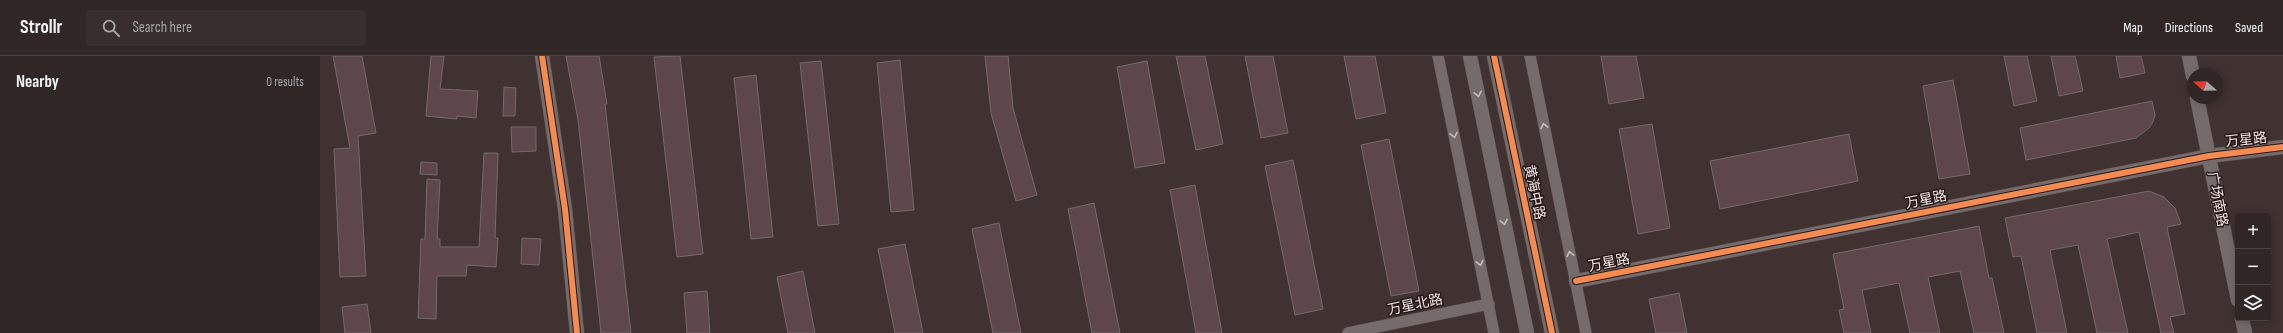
<!DOCTYPE html>
<meta charset="utf-8">
<style>
body{margin:0;font-family:"Sofia Sans Condensed","Noto Sans SC",sans-serif;background:#372e2d;color:#f1f3f6}
.controls{position:absolute;right:12px;bottom:12px;display:grid;overflow:hidden;border-radius:4px;box-shadow:0 2px 10px #0003}
.controls button{width:36px;height:36px;display:grid;place-items:center;padding:0;border:0;border-bottom:1px solid #4a4342;background:#2f2625;color:#f1f3f6;font:20px sans-serif}
.compass{position:absolute;left:1867px;top:12px;width:36px;height:36px;border-radius:50%;background:#2f2625;box-shadow:0 2px 10px #0003;rotate:290deg}
.list{margin:0;padding:0;list-style:none}
h2{display:flex;justify-content:space-between;align-items:center;height:52px;margin:0;padding:0 16px;font-size:17px}
h2 small{font-size:13px;font-weight:400;color:#a7a5a7}
.icon{flex:none;width:22px;height:22px;fill:none;stroke:currentColor;stroke-width:2;stroke-linecap:round;stroke-linejoin:round}
.map{position:relative;flex:none;width:1963px;height:277px;overflow:hidden}
header{display:flex;align-items:center;gap:24px;box-sizing:border-box;height:56px;padding:0 20px;background:#2f2625;border-bottom:1px solid #4a4342}
header strong{font-size:19px}
nav{display:flex;gap:22px;margin-inline-start:auto;font-size:14px}
.search{width:280px;height:36px;background:#372e2d;display:flex;align-items:center;gap:10px;box-sizing:border-box;padding:0 14px;border-radius:4px;color:#a7a5a7;font-size:15px}
main{display:flex}
aside{flex:1;background:#2f2625}
.map>svg:first-child{display:block}
.building{fill:#5d474b;stroke:#74696a}
.lines{fill:none;stroke-linecap:round;stroke-linejoin:round}
.minor-casing{stroke:#5b504f;stroke-width:12}
.tertiary-casing{stroke:#5b504f;stroke-width:15}
.minor{stroke:#756b6a;stroke-width:11}
.tertiary{stroke:#756b6a;stroke-width:14}
.cycleway-casing{stroke:#241918;stroke-width:8}
.cycleway{stroke:#f68b52;stroke-width:6}
.oneway{stroke:#c8bab9}
.labels{text-anchor:middle;stroke-width:3;stroke-linejoin:round;paint-order:stroke}
.street-label{font-size:14px;fill:#f5e5e3;stroke:#241918}
</style>
<header>
<strong>Strollr</strong>
<div class="search"><svg class="icon" aria-label="search" viewBox="0 0 24 24"><circle cx="10" cy="10" r="6"/><path d="M15 15l6 6"/></svg>Search here</div>
<nav><a>Map</a><a>Directions</a><a>Saved</a></nav>
</header>
<main>
<aside>
<h2>Nearby<small>0 results</small></h2>
<ul class="list">
</ul>
</aside>
<div class="map">
<svg width="1963" height="277" viewBox="0 0 1963 277">
<rect width="100%" height="100%" fill="#3f3231"/>
<g class="building">
<polygon points="13,0 42,0 56,77 38,80 46,220 20,221 14,93 30,92"/>
<polygon points="111,0 124,0 120,33 158,35 156,62 137,60 137,63 106,60"/>
<polygon points="246,0 279,0 287,48 285,48 311,277 281,277 258,64"/>
<polygon points="360,0 383,198 357,201 334,1"/>
<polygon points="665,0 688,0 693,52 717,139 696,145 671,57"/>
<polygon points="856,0 885,0 903,88 876,94"/>
<polygon points="925,0 953,0 968,77 941,82"/>
<polygon points="1024,0 1055,0 1066,57 1036,63"/>
<polygon points="1281,0 1316,0 1324,42 1289,48"/>
<polygon points="1684,0 1707,0 1717,45 1694,50"/>
<polygon points="1731,0 1755,0 1763,35 1739,40"/>
<polygon points="1796,0 1821,0 1825,17 1800,22"/>
<polygon points="580,4 594,154 571,156 557,7"/>
<polygon points="501,5 519,168 498,170 480,7"/>
<polygon points="827,5 845,107 815,112 797,11"/>
<polygon points="436,19 453,181 431,183 414,22"/>
<polygon points="1633,24 1650,118 1619,123 1603,30"/>
<polygon points="184,31 196,32 195,60 183,60"/>
<polygon points="1832,45 1835,59 1833,66 1829,72 1816,82 1706,104 1700,72"/>
<polygon points="1332,68 1350,172 1318,178 1299,73"/>
<polygon points="191,71 216,71 216,95 192,96"/>
<polygon points="1529,78 1538,125 1400,153 1390,105"/>
<polygon points="1069,83 1099,235 1071,240 1041,89"/>
<polygon points="164,97 178,97 175,182 178,182 176,211 147,209 146,220 117,220 116,263 98,262 101,183 105,183 107,123 120,124 117,183 120,183 120,191 159,191"/>
<polygon points="973,104 1003,253 975,259 945,110"/>
<polygon points="101,106 117,107 117,119 100,118"/>
<polygon points="875,129 902,277 876,277 850,134"/>
<polygon points="1829,135 1844,141 1855,152 1861,168 1847,171 1865,258 1850,261 1854,277 1841,277 1819,176 1787,183 1808,277 1777,277 1758,189 1730,194 1747,277 1717,277 1701,200 1693,201 1685,162"/>
<polygon points="774,147 800,277 772,277 748,153"/>
<polygon points="679,167 701,277 673,277 652,173"/>
<polygon points="1659,170 1669,222 1672,222 1684,277 1654,277 1640,215 1608,221 1620,277 1590,277 1579,227 1542,234 1551,277 1524,277 1519,254 1524,253 1513,198"/>
<polygon points="202,182 221,183 219,209 201,208"/>
<polygon points="585,188 603,277 575,277 558,193"/>
<polygon points="483,215 495,277 468,277 457,221"/>
<polygon points="387,235 390,277 367,277 364,237"/>
<polygon points="1359,237 1367,277 1336,277 1329,243"/>
<polygon points="47,248 51,277 25,277 22,251"/>
</g>
<g class="lines">
<defs>
<g id="minor">
<polyline points="1118,0 1174,277"/>
<polyline points="1210,0 1266,277"/>
<polyline points="1028,277 1169,248"/>
</g>
<g id="tertiary">
<polyline points="222,0 245,153 257,277"/>
<polyline points="1150,0 1207,277"/>
<polyline points="1174,0 1232,277"/>
<polyline points="1869,0 1873,20"/>
<polyline points="1877,42 1918,244"/>
<polyline points="1256,225 1889,100 1963,91"/>
<polyline points="1922,262 1925,277"/>
</g>
</defs>
<use href="#minor" class="minor-casing"/>
<use href="#tertiary" class="tertiary-casing"/>
<use href="#minor" class="minor"/>
<use href="#tertiary" class="tertiary"/>
<defs>
<g id="cycleway">
<polyline points="222,0 245,153 257,277"/>
<polyline points="1174,0 1232,277"/>
<polyline points="1256,225 1889,100 1963,91"/>
</g>
</defs>
<use href="#cycleway" class="cycleway-casing"/>
<use href="#cycleway" class="cycleway"/>
</g>
<defs><path id="oneway-chevron" d="M-2-3.5L2.5 0L-2 3.5" fill="none" stroke-width="1.6" stroke-linecap="round" stroke-linejoin="round"/></defs>
<g class="oneway">
<use href="#oneway-chevron" transform="translate(1158 38) rotate(78)"/>
<use href="#oneway-chevron" transform="translate(1224 70) rotate(-102)"/>
<use href="#oneway-chevron" transform="translate(1134 79) rotate(78)"/>
<use href="#oneway-chevron" transform="translate(1184 166) rotate(78)"/>
<use href="#oneway-chevron" transform="translate(1250 198) rotate(-102)"/>
<use href="#oneway-chevron" transform="translate(1160 207) rotate(78)"/>
</g>
<g class="labels">
<g class="street-label">
<text transform="translate(1926 83) rotate(-6)" y="5">万星路</text>
<text transform="translate(1215 136) rotate(78)" y="5">黄海中路</text>
<text transform="translate(1606 143) rotate(-11)" y="5">万星路</text>
<text transform="translate(1898 143) rotate(79)" y="5">广场南路</text>
<text transform="translate(1289 206) rotate(-11)" y="5">万星路</text>
<text transform="translate(1095 248) rotate(-12)" y="5">万星北路</text>
</g>
</g>
</svg>
<div class="controls">
<button>+</button>
<button>−</button>
<button><svg class="icon" aria-label="layers" viewBox="0 0 24 24"><path d="M12 4l9 5-9 5-9-5zM3 14l9 5 9-5"/></svg></button>
</div>
<svg class="compass" viewBox="-18 -18 36 36"><path d="M0-13l5 13h-10z" fill="#e53935"/><path d="M0 13l5-13h-10z" fill="#a7a5a7"/></svg>
</div>
</main>
